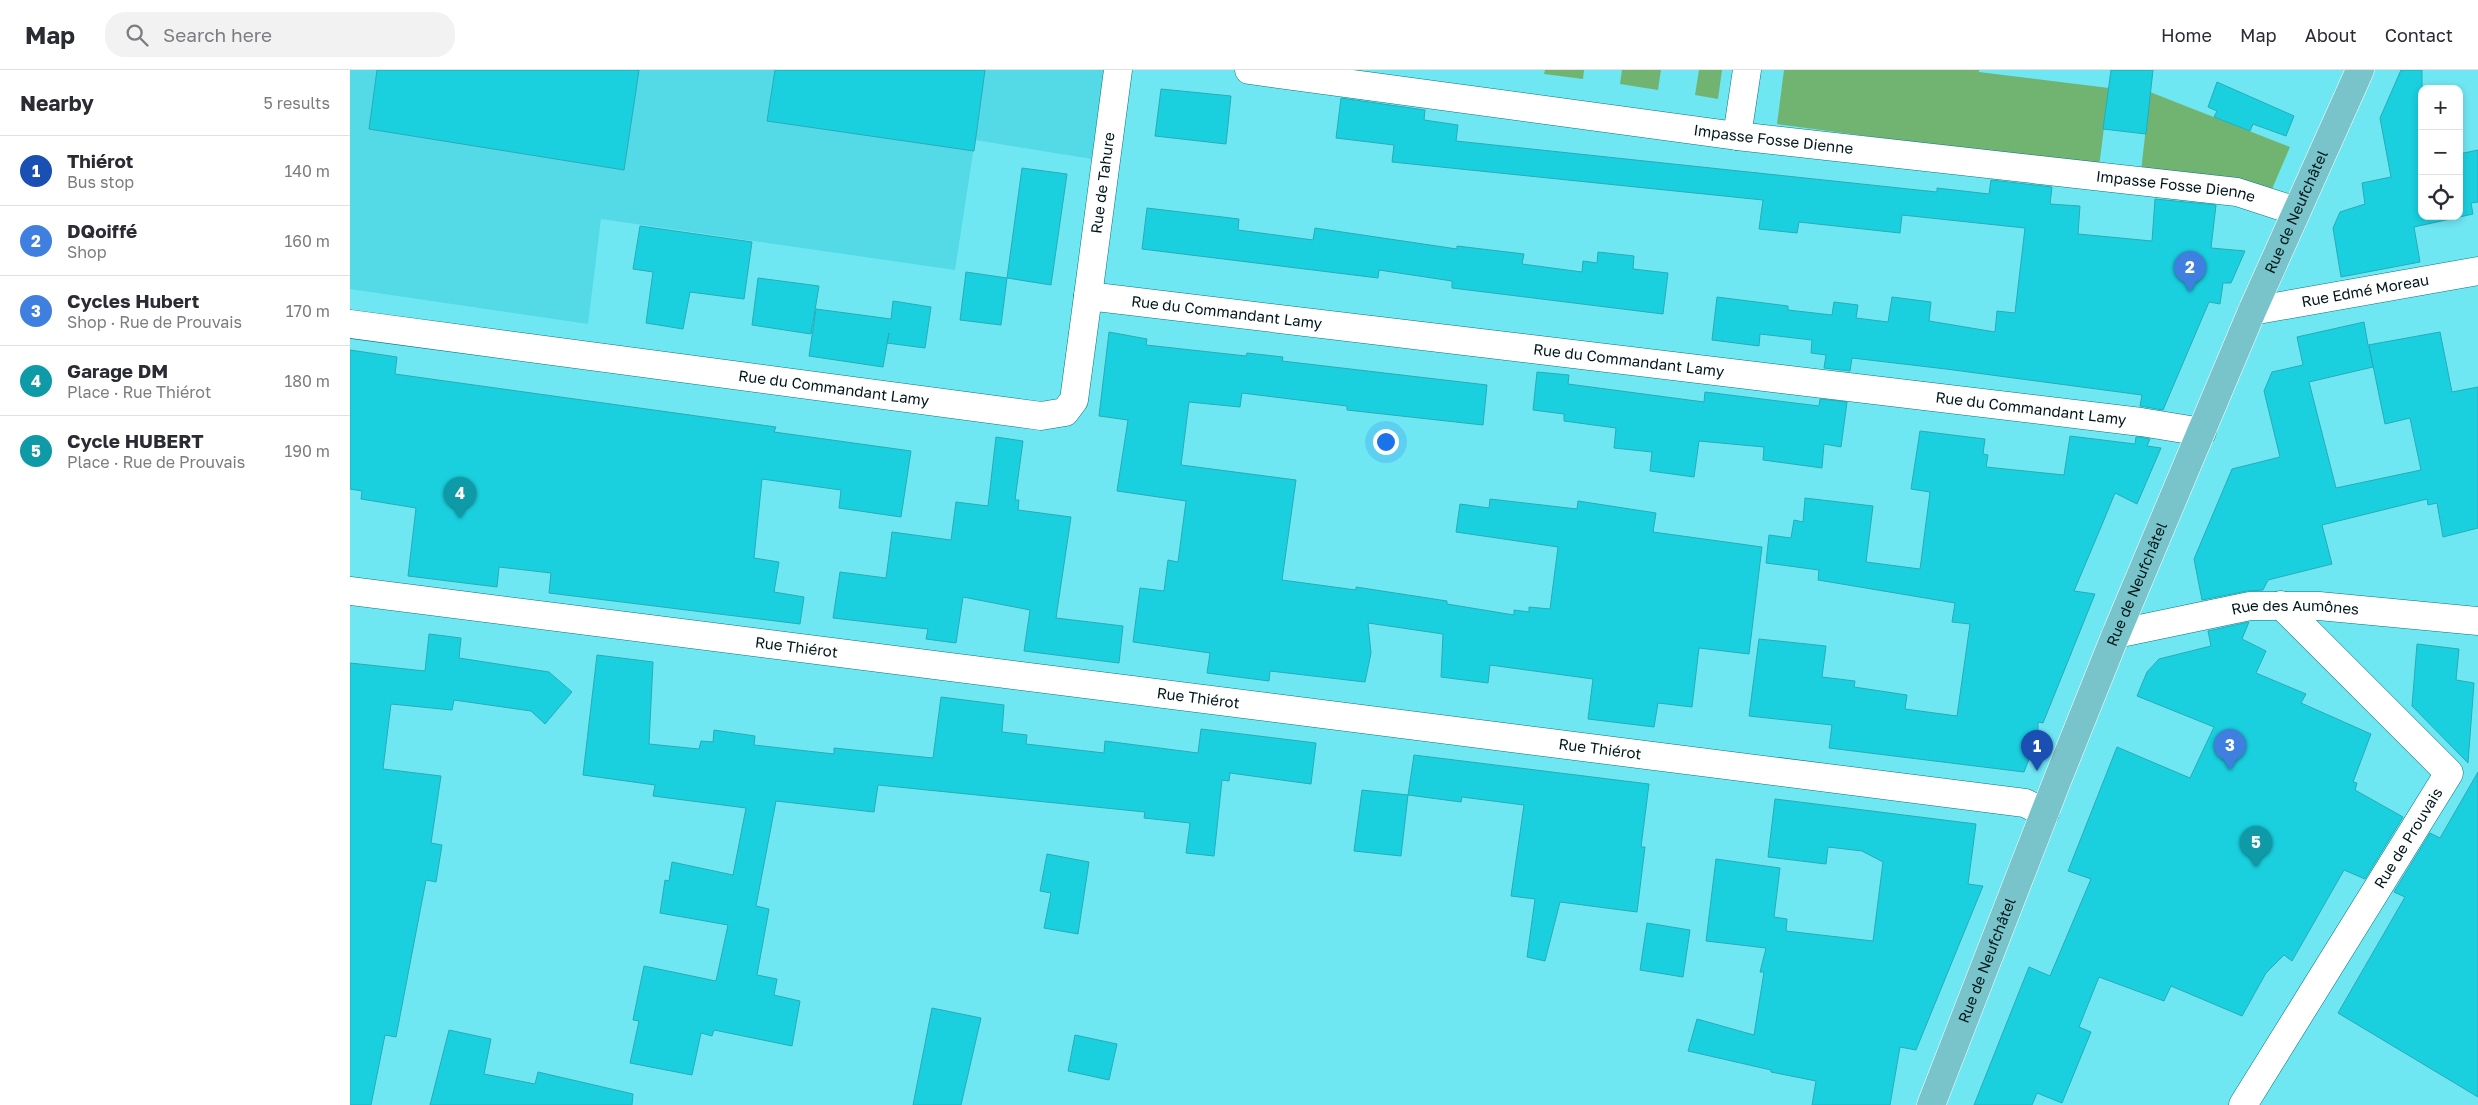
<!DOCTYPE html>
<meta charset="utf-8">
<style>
body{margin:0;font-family:"Golos Text",sans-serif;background:#f2f2f3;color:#2b2b33}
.controls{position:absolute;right:15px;top:15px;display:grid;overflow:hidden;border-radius:10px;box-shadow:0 2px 8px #0003}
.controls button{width:45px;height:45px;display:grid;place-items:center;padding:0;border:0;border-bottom:1px solid #e1e1e2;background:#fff;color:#2b2b33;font:25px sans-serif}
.you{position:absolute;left:1035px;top:371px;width:18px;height:18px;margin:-12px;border:4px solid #fff;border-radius:50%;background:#1a73e8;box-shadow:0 0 0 8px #1a73e833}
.badge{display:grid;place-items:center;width:32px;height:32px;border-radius:50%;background:#7c3aed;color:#fff;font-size:16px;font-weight:700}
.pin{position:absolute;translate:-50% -41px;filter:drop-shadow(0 1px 2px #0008)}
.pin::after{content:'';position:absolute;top:26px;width:18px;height:15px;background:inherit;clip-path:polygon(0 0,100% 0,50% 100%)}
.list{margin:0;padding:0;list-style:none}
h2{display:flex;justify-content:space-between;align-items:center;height:65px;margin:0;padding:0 20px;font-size:21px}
h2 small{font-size:16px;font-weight:400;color:#7c7c81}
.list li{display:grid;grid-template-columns:32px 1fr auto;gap:15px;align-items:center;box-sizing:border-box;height:70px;padding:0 20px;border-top:1px solid #e1e1e2}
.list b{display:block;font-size:19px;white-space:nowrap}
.list p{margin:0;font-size:16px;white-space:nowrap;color:#7c7c81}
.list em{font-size:16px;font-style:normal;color:#7c7c81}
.icon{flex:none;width:28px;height:28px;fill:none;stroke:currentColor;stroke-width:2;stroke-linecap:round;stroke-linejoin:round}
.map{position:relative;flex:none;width:2128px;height:1035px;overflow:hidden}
header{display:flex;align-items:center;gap:30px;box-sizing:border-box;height:70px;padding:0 25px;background:#fff;border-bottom:1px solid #e1e1e2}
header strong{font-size:24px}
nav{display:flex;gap:28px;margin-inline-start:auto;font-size:18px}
.search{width:350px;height:45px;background:#f2f2f3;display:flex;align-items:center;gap:12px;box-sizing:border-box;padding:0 18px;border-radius:20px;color:#7c7c81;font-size:19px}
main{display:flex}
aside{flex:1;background:#fff}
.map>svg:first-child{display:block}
.built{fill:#54d9e6}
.green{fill:#71b472}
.building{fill:#1ad0df;stroke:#26acb8;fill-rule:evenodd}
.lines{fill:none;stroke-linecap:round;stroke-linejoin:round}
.minor-casing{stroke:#057680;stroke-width:29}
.major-casing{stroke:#fff;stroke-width:29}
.minor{stroke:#fff;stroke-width:28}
.major{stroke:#79c4ca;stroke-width:28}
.labels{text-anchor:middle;stroke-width:4.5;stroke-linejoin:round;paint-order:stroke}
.street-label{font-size:15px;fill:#00171a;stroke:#96f0fa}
</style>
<header>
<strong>Map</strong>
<div class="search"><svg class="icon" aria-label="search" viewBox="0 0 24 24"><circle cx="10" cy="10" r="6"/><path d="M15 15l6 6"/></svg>Search here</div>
<nav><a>Home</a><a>Map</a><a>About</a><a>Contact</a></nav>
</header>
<main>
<aside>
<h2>Nearby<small>5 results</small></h2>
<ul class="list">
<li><span class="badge" style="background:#1a4fb4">1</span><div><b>Thiérot</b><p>Bus stop</p></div><em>140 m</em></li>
<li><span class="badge" style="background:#3f7fe0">2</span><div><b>DQoiffé</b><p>Shop</p></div><em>160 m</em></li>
<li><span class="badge" style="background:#3f7fe0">3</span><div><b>Cycles Hubert</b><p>Shop · Rue de Prouvais</p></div><em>170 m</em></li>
<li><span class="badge" style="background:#0f9aa8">4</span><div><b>Garage DM</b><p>Place · Rue Thiérot</p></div><em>180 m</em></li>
<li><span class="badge" style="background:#0f9aa8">5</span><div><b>Cycle HUBERT</b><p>Place · Rue de Prouvais</p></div><em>190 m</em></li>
</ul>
</aside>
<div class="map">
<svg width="2128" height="1035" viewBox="0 0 2128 1035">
<rect width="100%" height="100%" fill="#6fe7f3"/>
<polygon class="built" points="0,0 754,0 742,89 625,70 605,200 251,149 238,254 0,219"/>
<g class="green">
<polygon points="1195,0 1234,0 1233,9 1194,4"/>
<polygon points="1272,0 1311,0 1308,20 1270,14"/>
<polygon points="1349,0 1372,0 1368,29 1345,25"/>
<polygon points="1434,0 1629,0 1629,2 1759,18 1749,97 1427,54"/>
<polygon points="1800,22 1940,77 1922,119 1791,101"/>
</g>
<g class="building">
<polygon points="27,0 289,0 274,100 19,59"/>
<polygon points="425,0 635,0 624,81 417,51"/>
<polygon points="1761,0 1803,0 1796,64 1753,59"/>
<polygon points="2051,0 2072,0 2072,146 2109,146 2109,84 2128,80 2128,132 2121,133 2123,144 2064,157 2070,192 1991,207 1983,158 1990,142 2015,134 2012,113 2041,107 2030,48"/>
<polygon points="1867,12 1944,46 1936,66 1903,54 1900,61 1864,47 1867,41 1858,37"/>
<polygon points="811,19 881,26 876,74 805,66"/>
<polygon points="991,28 1075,40 1074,50 1108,55 1106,71 1587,122 1587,118 1639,124 1641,110 1702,117 1700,134 1730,136 1728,164 1802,171 1805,129 1866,135 1861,178 1895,181 1881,213 1873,213 1870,234 1859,232 1813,340 1790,336 1792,325 1596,299 1502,288 1500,301 1474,298 1476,285 1461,283 1462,270 1410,264 1409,276 1362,270 1367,227 1438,236 1438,240 1482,245 1484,232 1508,235 1506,248 1538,252 1542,227 1581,232 1579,251 1645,262 1647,241 1665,243 1675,158 1552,145 1550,163 1449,152 1447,163 1409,159 1413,130 1042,92 1044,75 986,68"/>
<polygon points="672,98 717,104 701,215 657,208"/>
<polygon points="797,138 889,149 888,160 963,170 965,158 1107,179 1107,176 1174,184 1172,194 1232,202 1233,191 1247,193 1248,182 1284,186 1283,199 1318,203 1313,244 1102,218 1102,211 1029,200 1028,208 792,179"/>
<polygon points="290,156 402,172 394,229 340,222 333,259 296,253 303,202 283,199"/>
<polygon points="616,202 657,208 651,255 610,250"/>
<polygon points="408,208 469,216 461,264 402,255"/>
<polygon points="543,231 581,237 575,278 537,273 539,263 533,297 459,286 466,239 541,249"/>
<path d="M2014,252l4,23 72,-13 12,60 26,-5v141l-35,9 -6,-34 -9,2 -1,-6 -105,26 10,39 -64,16 -5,10 -16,1 -45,9 -8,-41 38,-90 48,-12 -16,-66 8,-19 31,-7 -6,-28zM2019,276l16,78 25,-6 11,52 -85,18 -27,-106 64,-15z"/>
<polygon points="759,262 797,269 796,275 896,286 897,283 933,287 932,291 1137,315 1133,355 997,340 997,336 892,323 890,337 839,332 831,395 946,410 932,510 1006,520 1006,517 1097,531 1097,534 1164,545 1164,540 1179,542 1179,537 1200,539 1208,477 1106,462 1110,434 1139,438 1140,429 1227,439 1228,431 1306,443 1303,462 1412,477 1399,584 1349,578 1342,637 1308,633 1304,657 1238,649 1243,609 1140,595 1138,613 1091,607 1093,564 1018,553 1021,583 1015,612 920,601 919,611 857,603 860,583 783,572 790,518 814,521 818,490 828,492 836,431 767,421 778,350 749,346"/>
<polygon points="0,280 47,287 45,304 426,357 424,362 561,381 551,447 489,438 491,420 412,409 404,488 429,492 424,522 454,527 450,554 199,523 201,503 149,497 147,517 58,506 66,438 11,429 12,421 0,419"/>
<polygon points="1187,302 1219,305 1218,314 1354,332 1355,322 1469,336 1470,329 1497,332 1491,377 1474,374 1472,398 1413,390 1414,377 1349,371 1344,407 1300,401 1302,382 1264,378 1266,358 1214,351 1214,344 1183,340"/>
<polygon points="1570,361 1635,369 1633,384 1638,385 1636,397 1714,405 1720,366 1785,374 1786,367 1789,367 1800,369 1797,376 1811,378 1787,434 1765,423 1751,457 1724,521 1745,524 1693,653 1688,652 1688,666 1674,702 1479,678 1482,655 1399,646 1409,569 1476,576 1472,607 1505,611 1504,617 1557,625 1555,639 1607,646 1620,554 1602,552 1605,533 1468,510 1469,500 1416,493 1419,465 1441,468 1444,450 1453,452 1455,428 1523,436 1516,492 1570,499 1580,422 1561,419"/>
<polygon points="646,367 673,371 665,430 669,430 668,440 721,447 706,548 773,556 769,593 674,581 680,540 613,527 606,573 576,569 578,559 483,548 490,502 536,508 542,462 601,470 606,432 638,436"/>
<polygon points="1899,552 1892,569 1916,581 1906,603 1956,624 1951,633 2021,664 2003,712 2007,713 2005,720 2053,747 2015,809 1994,800 1942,891 1934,885 1916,903 1892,946 1821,916 1814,931 1749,907 1729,957 1741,962 1712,1033 1687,1023 1682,1035 1624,1035 1679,897 1700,906 1741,809 1718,801 1767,677 1840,708 1864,657 1787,626 1797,602 1809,589 1861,576 1858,561"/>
<polygon points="79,564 111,568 109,588 199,602 222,622 195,654 181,641 104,630 102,640 41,634 33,699 91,706 81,773 92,775 86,812 76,810 46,967 35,965 21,1035 0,1035 0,593 75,601"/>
<polygon points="2067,574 2109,579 2106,610 2124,613 2118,693 2062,636"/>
<polygon points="247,585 303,592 299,674 349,679 351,671 363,672 364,660 405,666 404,675 484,684 484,678 583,688 591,627 654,635 652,662 677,665 676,674 754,683 755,671 848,683 851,659 966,673 961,714 880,703 879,711 872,710 864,786 836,783 840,753 794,748 795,742 528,715 524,742 426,731 406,836 419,839 407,905 427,909 424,925 450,931 442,976 364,960 362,966 351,963 342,1005 280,993 289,951 283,950 294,896 366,911 378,855 310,843 315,810 319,811 322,792 383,805 396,738 303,726 305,715 233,705"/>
<polygon points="1064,685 1299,714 1291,777 1295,777 1287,842 1210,832 1195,891 1177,887 1185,829 1161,826 1174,735 1112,727 1111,732 1058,725"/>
<polygon points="2128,702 2128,1027 1988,943 2055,827 2044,822 2080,763 2090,768"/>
<polygon points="1012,720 1058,725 1051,786 1004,781"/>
<polygon points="1425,729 1626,754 1618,814 1633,816 1566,980 1550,977 1540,1035 1462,1035 1466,1011 1421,1002 1421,1000 1338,981 1347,949 1404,965 1414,902 1410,902 1416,878 1356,871 1366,789 1430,798 1424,847 1437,849 1436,861 1523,871 1533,792 1512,781 1478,777 1476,794 1418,787"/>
<polygon points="697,784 739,792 728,864 694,858 701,823 690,821"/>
<polygon points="1297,853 1340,860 1333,907 1290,900"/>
<polygon points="582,938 631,948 611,1035 563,1035"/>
<polygon points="99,960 141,969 134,1004 185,1014 188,1002 283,1024 282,1035 80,1035"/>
<polygon points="725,965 767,974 759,1010 718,1001"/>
</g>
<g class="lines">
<defs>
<g id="minor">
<path id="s1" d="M899,0l488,66 500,56 59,19"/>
<polyline points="1387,66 1397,0"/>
<path id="s2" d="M738,226l30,-226"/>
<path id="s3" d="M1902,241l226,-40"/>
<path id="s4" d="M0,254l691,92 24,-4 9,-12 14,-104 1053,126 61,10"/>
<path id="s5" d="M0,521l1675,212 20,10"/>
<path id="s6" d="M1766,564l134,-28h69l159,15"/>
<path id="s7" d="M1893,1035l206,-332 -168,-168"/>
</g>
<g id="major">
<path id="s8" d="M1581,1035l126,-324 59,-147 136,-323 108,-241"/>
</g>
</defs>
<use href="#minor" class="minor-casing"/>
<use href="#major" class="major-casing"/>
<use href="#minor" class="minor"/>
<use href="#major" class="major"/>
</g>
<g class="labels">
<g class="street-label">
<text dy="5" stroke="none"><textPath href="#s1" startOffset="529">Impasse Fosse Dienne</textPath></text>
<text dy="5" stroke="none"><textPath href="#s2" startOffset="114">Rue de Tahure</textPath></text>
<text dy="5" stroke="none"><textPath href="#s1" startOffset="934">Impasse Fosse Dienne</textPath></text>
<text dy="5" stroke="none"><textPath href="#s8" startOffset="965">Rue de Neufchâtel</textPath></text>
<text dy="5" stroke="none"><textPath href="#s3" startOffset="115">Rue Edmé Moreau</textPath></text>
<text dy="5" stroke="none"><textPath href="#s4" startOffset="981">Rue du Commandant Lamy</textPath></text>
<text dy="5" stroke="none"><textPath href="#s4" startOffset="1386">Rue du Commandant Lamy</textPath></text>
<text dy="5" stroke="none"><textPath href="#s4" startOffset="488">Rue du Commandant Lamy</textPath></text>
<text dy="5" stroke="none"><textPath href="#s4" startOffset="1791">Rue du Commandant Lamy</textPath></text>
<text dy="5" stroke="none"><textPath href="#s8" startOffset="560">Rue de Neufchâtel</textPath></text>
<text dy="5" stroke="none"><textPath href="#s6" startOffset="182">Rue des Aumônes</textPath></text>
<text dy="5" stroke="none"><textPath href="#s5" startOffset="450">Rue Thiérot</textPath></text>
<text dy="5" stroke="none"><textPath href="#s5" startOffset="855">Rue Thiérot</textPath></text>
<text dy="5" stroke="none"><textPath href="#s5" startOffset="1260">Rue Thiérot</textPath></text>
<text dy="5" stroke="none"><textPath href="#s7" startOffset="314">Rue de Prouvais</textPath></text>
<text dy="5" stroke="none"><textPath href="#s8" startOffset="155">Rue de Neufchâtel</textPath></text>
</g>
</g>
</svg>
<div class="controls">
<button>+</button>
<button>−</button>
<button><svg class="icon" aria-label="locate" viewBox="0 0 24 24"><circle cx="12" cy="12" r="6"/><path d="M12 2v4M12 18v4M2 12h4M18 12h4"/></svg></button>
</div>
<div class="you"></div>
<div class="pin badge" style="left:1687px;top:701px;background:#1a4fb4">1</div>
<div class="pin badge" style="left:1840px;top:222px;background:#3f7fe0">2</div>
<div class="pin badge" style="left:1880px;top:700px;background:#3f7fe0">3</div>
<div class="pin badge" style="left:110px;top:448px;background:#0f9aa8">4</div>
<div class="pin badge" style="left:1906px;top:797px;background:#0f9aa8">5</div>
</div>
</main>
